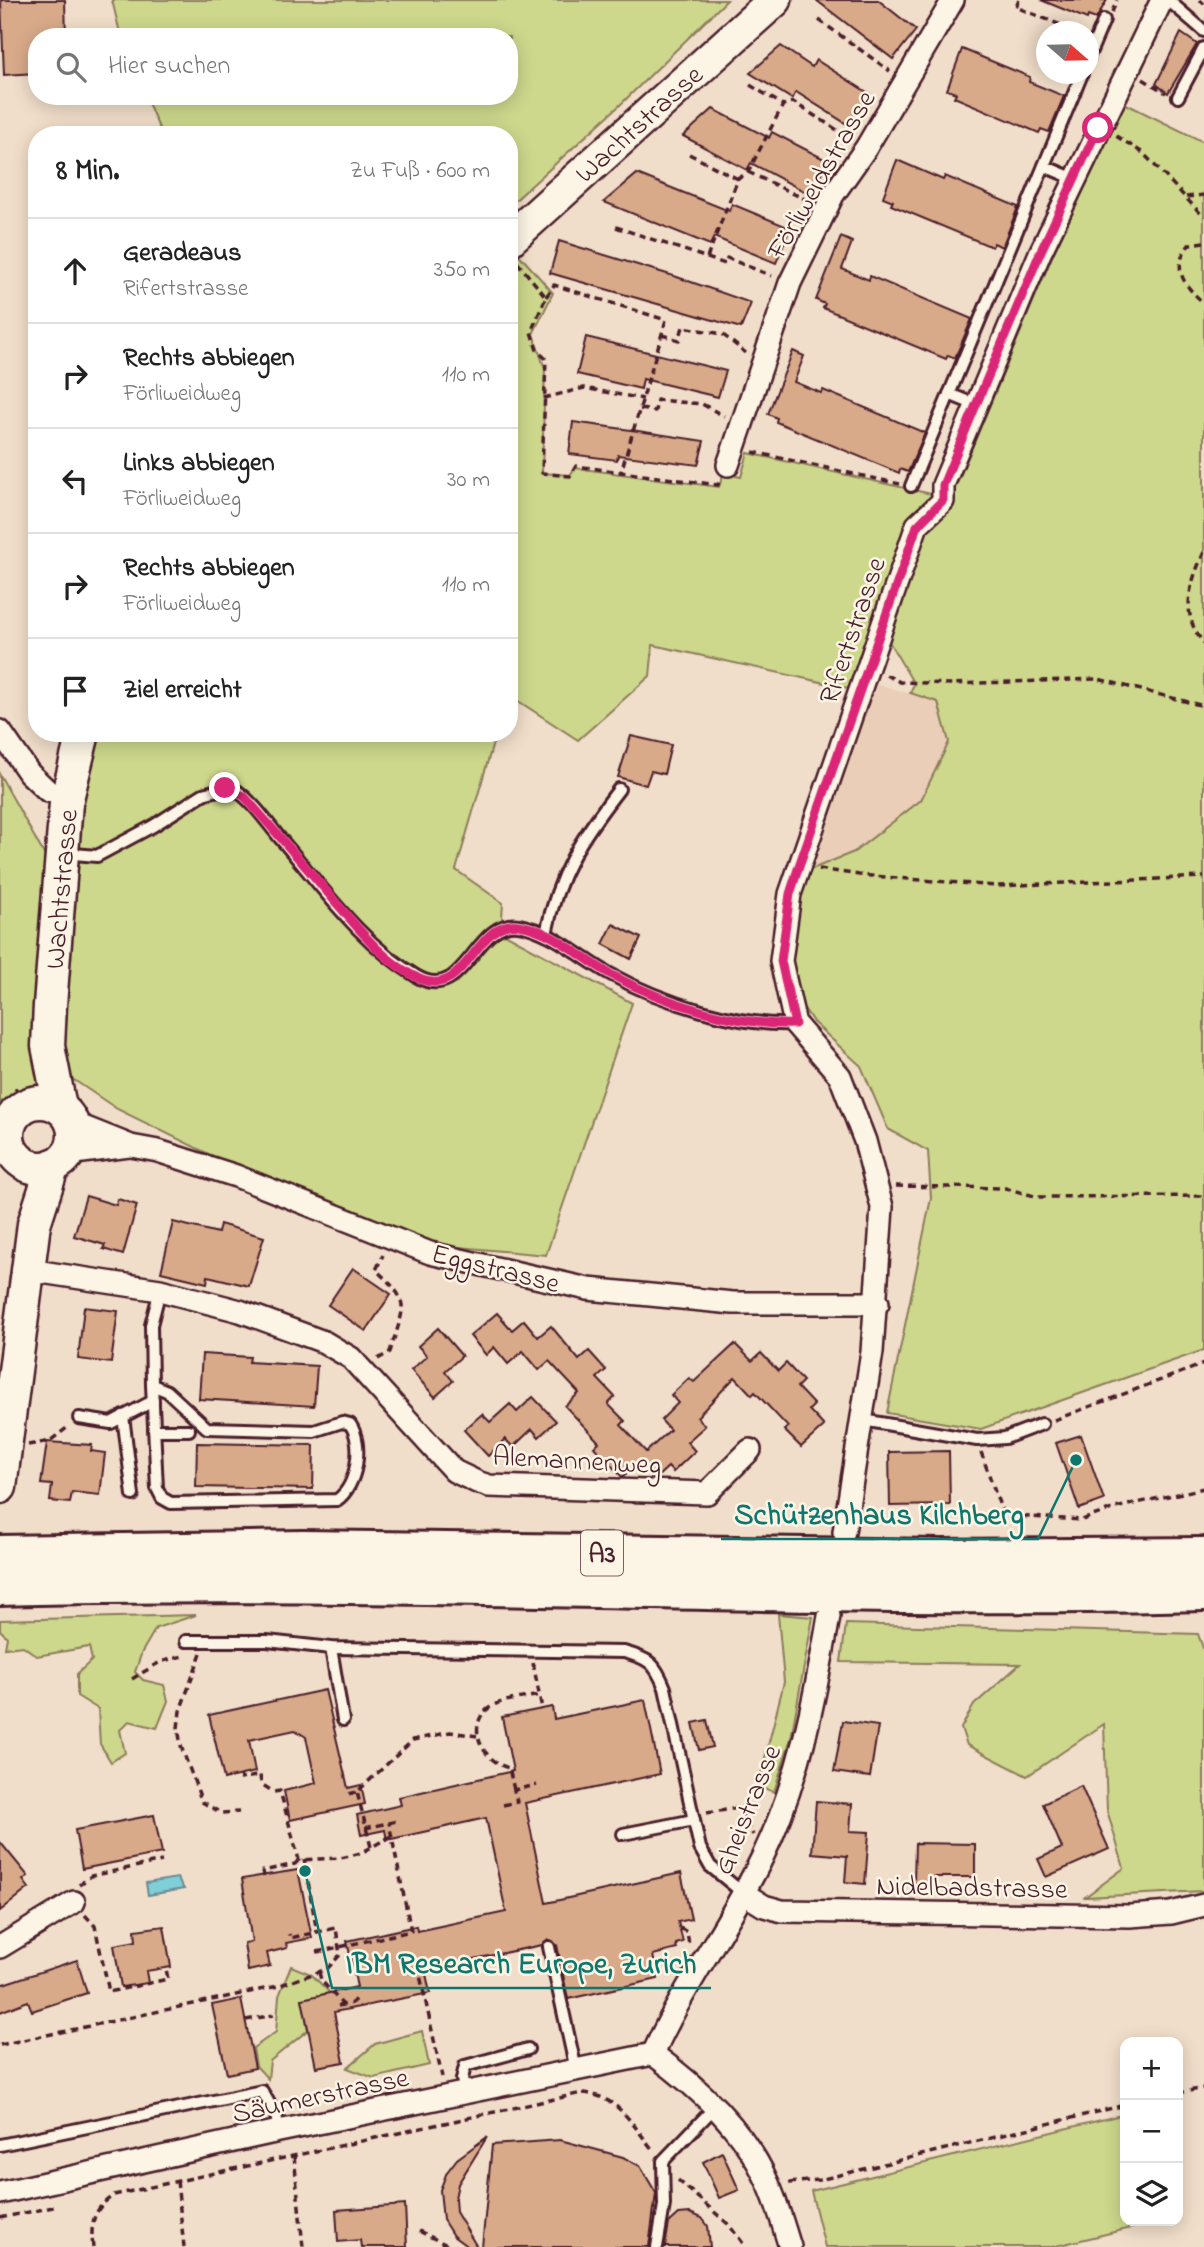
<!DOCTYPE html>
<html lang="de">
<meta charset="utf-8">
<style>
body{margin:0;font-family:"Indie Flower",sans-serif;background:#f6f6f6;color:#222}
.controls{position:absolute;right:21px;bottom:21px;display:grid;overflow:hidden;border-radius:14px;box-shadow:0 4px 18px #0003}
.controls button{width:63px;height:63px;display:grid;place-items:center;padding:0;border:0;border-bottom:2px solid #e0e0e0;background:#fff;color:#222;font:35px sans-serif}
.compass{position:absolute;left:1036px;top:21px;width:63px;height:63px;border-radius:50%;background:#fff;box-shadow:0 4px 18px #0003;rotate:110deg}
.stop{position:absolute;width:21px;height:21px;margin:-16px;border:5px solid #db2777;border-radius:50%;background:#fff}
.stop.end{background:#db2777;border-color:#fff;box-shadow:0 2px 7px #0008}
.list{margin:0;padding:0;list-style:none}
h2{display:flex;justify-content:space-between;align-items:center;height:91px;margin:0;padding:0 28px;font-size:30px}
h2 small{font-size:23px;font-weight:400;color:#767676}
.list li{display:grid;grid-template-columns:46px 1fr auto;gap:21px;align-items:center;box-sizing:border-box;height:105px;padding:0 28px;border-top:2px solid #e0e0e0}
.list b{display:block;font-size:26px;white-space:nowrap}
.list p{margin:0;font-size:23px;white-space:nowrap;color:#767676}
.list em{font-size:23px;font-style:normal;color:#767676}
.icon{flex:none;width:38px;height:38px;fill:none;stroke:currentColor;stroke-width:2;stroke-linecap:round;stroke-linejoin:round}
.map{position:relative;flex:none;width:1204px;height:2247px;overflow:hidden}
.search{position:absolute;background:#fff;box-shadow:0 4px 18px #0003;left:28px;top:28px;width:490px;height:77px;display:flex;align-items:center;gap:18px;box-sizing:border-box;padding:0 24px;border-radius:28px;color:#767676;font-size:26px}
.panel{position:absolute;background:#fff;box-shadow:0 4px 18px #0003;left:28px;top:126px;width:490px;height:616px;border-radius:28px}
.map>svg:first-child{display:block}
.built{fill:#eaceb7}
.green{fill:#cdd88c;stroke:#8c7c5c;stroke-width:2}
.water{fill:#7fcfd8;stroke:#6a8993;stroke-width:2}
.building{fill:#d8aa8a;stroke:#4a1f2b;stroke-width:2}
.lines{fill:none;stroke-linecap:round;stroke-linejoin:round}
.lane-casing{stroke:#4a1f2b;stroke-width:16}
.street-casing{stroke:#4a1f2b;stroke-width:26}
.secondary-casing{stroke:#4a1f2b;stroke-width:37}
.highway-casing{stroke:#4a1f2b;stroke-width:44}
.path{stroke:#4a1f2b;stroke-width:3.5;stroke-dasharray:7 5;stroke-linecap:butt}
.lane{stroke:#fcf5e5;stroke-width:10}
.street{stroke:#fcf5e5;stroke-width:21}
.secondary{stroke:#fcf5e5;stroke-width:32}
.highway{stroke:#fcf5e5;stroke-width:38}
.route{stroke:#db2777;stroke-width:9}
.labels{text-anchor:middle;stroke-width:5;stroke-linejoin:round;paint-order:stroke}
.shield{fill:#fcf5e5;stroke:#7f5f63;stroke-width:2}
.shield-label{font-size:26px;font-weight:bold;fill:#4a1f2b}
.street-label{font-size:28px;fill:#4a1f2b;stroke:#fcf5e5}
.leader{fill:none;stroke:#0f766e;stroke-width:2.5}
.callout-dot{fill:#0f766e;stroke:#fcf5e5;stroke-width:2.5}
.callout-label{font-size:30px;text-anchor:middle;font-weight:bold;fill:#0f766e;stroke:#fcf5e5;stroke-width:5;stroke-linejoin:round;paint-order:stroke}
</style>
<div class="map">
<svg width="1204" height="2247" viewBox="0 0 1204 2247">
<rect width="100%" height="100%" fill="#f1deca"/>
<filter id="ink" filterUnits="userSpaceOnUse"><feTurbulence type="fractalNoise" baseFrequency=".0143" numOctaves="2"/><feDisplacementMap in="SourceGraphic" scale="14" xChannelSelector="R" yChannelSelector="G"/><feConvolveMatrix kernelMatrix="1 2 1 2 8 2 1 2 1" color-interpolation-filters="sRGB"/></filter>
<g filter="url(#ink)">
<polygon class="built" points="877,684 938,702 949,742 921,800 854,852 802,873"/>
<g class="green">
<polygon points="112,0 727,0 620,105 509,206 509,135 162,135 145,96 509,96 509,37 121,37"/>
<polygon points="1124,103 1204,142 1204,1350 981,1429 887,1413 931,1198 928,1151 888,1129 861,1066 813,1022 798,999 789,963 802,873 854,852 921,800 949,742 938,702 910,693 914,684 885,635 914,546 951,498 1054,252"/>
<polygon points="515,250 553,293 533,334 545,369 542,473 570,475 575,468 719,487 725,469 737,472 736,476 741,477 748,453 936,495 857,690 653,645 650,676 578,740 509,695 509,255"/>
<polygon points="93,733 496,733 456,870 503,903 501,932 632,1003 546,1255 384,1240 117,1109 74,1080 0,1102 0,775 55,874 79,865 73,838"/>
<polygon points="778,1614 813,1617 791,1738 774,1792 758,1786 784,1682"/>
<polygon points="196,1615 156,1628 142,1652 135,1672 143,1680 164,1685 168,1701 157,1728 129,1721 120,1730 125,1753 111,1762 100,1744 98,1709 77,1696 77,1674 92,1660 89,1647 37,1656 23,1646 5,1648 7,1637 0,1630 0,1620"/>
<polygon points="846,1624 1198,1634 1204,1651 1204,1891 1085,1897 1124,1868 1107,1810 1104,1724 1027,1776 967,1745 961,1728 974,1705 1020,1664 841,1662"/>
<polygon points="291,1966 311,1974 330,1993 302,1999 308,2030 270,2061 268,2079 256,2066 253,2048 276,2032 279,1996"/>
<polygon points="422,2031 429,2065 374,2078 347,2068 375,2044"/>
<polygon points="1125,2114 1125,2221 1160,2221 1052,2247 825,2247 811,2191"/>
</g>
<polygon class="water" points="177,1878 184,1889 148,1895 146,1883"/>
<g class="building">
<polygon points="1,0 65,0 66,37 37,37 37,73 4,75"/>
<polygon points="816,0 878,0 916,30 893,59"/>
<polygon points="1041,0 1107,0 1096,19 1088,16 1087,19"/>
<polygon points="1181,33 1197,44 1168,93 1156,84"/>
<polygon points="781,46 812,67 816,60 870,94 850,126 796,92 792,99 750,73"/>
<polygon points="962,49 1030,77 1029,82 1064,96 1049,132 1041,129 1039,133 954,97 956,93 947,90"/>
<polygon points="713,109 769,138 772,132 828,161 811,195 751,163 747,170 683,136"/>
<polygon points="897,160 943,180 945,176 1018,207 1002,247 994,243 992,247 891,205 893,201 883,197"/>
<polygon points="637,174 729,211 732,204 790,228 776,263 714,237 710,245 604,202"/>
<polygon points="841,237 852,242 842,269 869,280 870,276 972,319 955,358 948,355 946,359 823,308 825,304 816,300"/>
<polygon points="559,241 677,277 751,303 741,328 550,273"/>
<polygon points="586,337 726,371 718,397 643,379 641,389 577,374"/>
<polygon points="793,351 804,356 794,382 821,393 823,390 925,433 908,472 900,469 899,473 776,422 777,418 768,414"/>
<polygon points="573,422 638,431 704,441 698,465 618,455 617,460 569,454"/>
<polygon points="631,736 671,745 664,774 651,771 646,785 618,777"/>
<polygon points="613,924 641,938 631,959 603,944"/>
<polygon points="86,1196 116,1205 118,1199 137,1205 123,1255 103,1249 105,1245 74,1236"/>
<polygon points="173,1222 218,1233 220,1224 264,1237 249,1286 208,1276 207,1283 161,1272"/>
<polygon points="353,1268 391,1294 366,1331 328,1305"/>
<polygon points="84,1307 118,1311 111,1363 78,1359"/>
<polygon points="497,1313 512,1330 524,1320 538,1337 551,1326 579,1360 589,1351 606,1370 597,1378 615,1397 608,1404 625,1421 621,1425 646,1452 670,1430 661,1420 678,1403 671,1395 689,1378 694,1382 735,1344 752,1361 761,1353 778,1371 786,1363 803,1381 797,1387 814,1405 809,1410 824,1426 801,1447 784,1430 788,1427 755,1392 752,1395 735,1377 697,1417 705,1426 687,1442 695,1451 673,1472 668,1467 656,1478 641,1462 622,1477 594,1447 599,1442 565,1406 579,1393 549,1361 539,1370 523,1351 508,1364 494,1347 486,1355 470,1336"/>
<polygon points="438,1328 462,1356 445,1371 453,1381 435,1397 411,1370 427,1356 418,1346"/>
<polygon points="202,1354 250,1357 249,1362 317,1366 314,1406 199,1399"/>
<polygon points="533,1397 556,1421 539,1437 532,1429 513,1447 505,1439 488,1456 464,1430 482,1414 490,1422 510,1404 517,1412"/>
<polygon points="1081,1435 1104,1500 1079,1509 1056,1443"/>
<polygon points="47,1442 92,1445 91,1451 105,1453 100,1495 72,1492 70,1503 50,1501 52,1485 41,1484"/>
<polygon points="197,1443 314,1445 313,1489 196,1487"/>
<polygon points="949,1451 950,1505 890,1506 889,1452"/>
<polygon points="325,1690 348,1788 361,1785 365,1804 290,1820 284,1791 316,1783 306,1737 295,1730 249,1740 255,1772 224,1779 209,1715"/>
<polygon points="645,1700 660,1774 525,1803 546,1903 681,1873 691,1919 678,1922 683,1942 676,1944 677,1949 653,1955 658,1979 568,1999 557,1945 548,1939 542,1945 425,1969 430,1993 334,2012 344,2062 316,2067 302,1999 357,1987 347,1941 416,1926 417,1931 506,1912 486,1818 387,1840 385,1830 361,1835 357,1815 401,1805 399,1797 513,1771 502,1717 552,1707 554,1719"/>
<polygon points="707,1720 713,1747 699,1750 693,1723"/>
<polygon points="843,1721 878,1726 870,1777 834,1772"/>
<polygon points="1081,1786 1109,1849 1046,1877 1038,1859 1062,1848 1043,1804"/>
<polygon points="816,1801 852,1804 850,1831 869,1832 865,1884 845,1882 847,1856 812,1853"/>
<polygon points="154,1815 162,1853 82,1869 75,1830"/>
<polygon points="0,1842 28,1876 23,1880 29,1888 0,1911"/>
<polygon points="915,1843 975,1844 975,1877 933,1877 933,1883 914,1883"/>
<polygon points="298,1870 312,1938 286,1943 287,1948 267,1953 270,1966 248,1971 244,1943 252,1942 242,1879"/>
<polygon points="164,1926 171,1967 146,1971 148,1983 121,1987 114,1945 136,1941 135,1930"/>
<polygon points="77,1960 87,1993 32,2011 28,2001 0,2012 0,1985"/>
<polygon points="241,1999 255,2068 227,2074 212,2005"/>
<polygon points="487,2137 458,2184 455,2198 456,2212 477,2247 468,2247 453,2236 443,2220 440,2190 447,2172 457,2159"/>
<polygon points="560,2140 623,2157 640,2166 656,2193 649,2247 482,2247 492,2145"/>
<polygon points="722,2152 739,2190 719,2198 703,2162"/>
<polygon points="405,2205 407,2247 361,2247 360,2240 338,2242 336,2210"/>
<polygon points="690,2213 702,2218 708,2226 710,2247 665,2247 669,2223 679,2214"/>
</g>
<g class="lines">
<defs>
<g id="lane">
<polyline points="1168,0 1204,31"/>
<polyline points="1088,58 1104,20"/>
<polyline points="1178,97 1204,48"/>
<polyline points="1044,166 1075,179"/>
<polyline points="949,394 976,405"/>
<polyline points="911,486 1082,74"/>
<path d="M63,853l34,3 56,-30 50,-32 22,-6 11,2c17,12 30,31 43,47 42,48 81,106 137,139 49,30 58,-58 103,-51 34,6 63,34 93,50 49,27 127,52 183,49"/>
<path d="M546,934c12,-61 35,-96 73,-145"/>
<path d="M152,1385l5,103 5,10 9,5 166,-3c20,-14 27,-56 13,-76l-8,-2 -28,9 -107,-3 -40,-37 -15,-6 -1,-60 9,-35"/>
<polyline points="123,1416 133,1495"/>
<polyline points="79,1418 111,1423 153,1401"/>
<polyline points="863,1420 977,1440 1005,1438 1042,1424"/>
<polyline points="154,1430 189,1430"/>
<path d="M186,1641h81l64,7 293,4c26,7 31,11 41,36l35,160 10,18 33,27"/>
<polyline points="331,1648 343,1720"/>
<polyline points="623,1834 694,1820"/>
<polyline points="549,1947 576,2070"/>
<polyline points="465,2092 462,2079 465,2066 528,2049"/>
<polyline points="0,2145 262,2091 276,2115 279,2131"/>
<polyline points="657,2247 664,2205 663,2161 715,2107"/>
</g>
<g id="street">
<polyline points="728,465 790,283 833,195 866,148 953,0"/>
<polyline points="0,731 29,773 48,791"/>
<polyline points="71,1122 131,1146 158,1151 236,1176 430,1253 588,1289 733,1303 878,1303"/>
<polyline points="67,1154 129,1146"/>
<polyline points="28,1270 160,1290 240,1311 324,1342 351,1358 454,1471 477,1482 489,1486 707,1493 750,1450"/>
<polyline points="844,1532 872,1352 882,1207 865,1141 840,1076 795,1024 781,961 790,894 917,525 943,501 943,485 1040,253 1162,0"/>
<polyline points="743,1893 764,1906 782,1911 1130,1916 1171,1913 1204,1905"/>
<polyline points="0,1947 74,1902"/>
<path d="M653,2054c30,-68 76,-128 109,-196 37,-76 53,-160 67,-242"/>
<path d="M653,2054c46,34 90,74 114,127 10,21 16,44 23,66"/>
<polyline points="0,2193 279,2131 653,2054"/>
</g>
<g id="secondary">
<polyline points="509,240 775,0"/>
<circle cx="41" cy="1135" r="33"/>
<polyline points="60,1107 48,1046 50,1005 66,803 83,733"/>
<polyline points="0,1487 34,1224 53,1165"/>
</g>
<g id="highway">
<polyline points="0,1555 302,1550 941,1559 1204,1557"/>
<path d="M0,1586c401,-11 803,15 1204,5"/>
</g>
</defs>
<use href="#lane" class="lane-casing"/>
<use href="#street" class="street-casing"/>
<use href="#secondary" class="secondary-casing"/>
<use href="#highway" class="highway-casing"/>
<g class="path">
<polyline points="1019,0 1016,7 1078,32"/>
<polyline points="1200,0 1204,4"/>
<polyline points="1112,12 1117,0"/>
<polyline points="819,20 890,71"/>
<polyline points="1143,79 1166,93"/>
<polyline points="750,85 783,105"/>
<polyline points="1116,136 1143,153 1204,217"/>
<polyline points="689,154 738,179"/>
<polyline points="748,172 809,201"/>
<polyline points="1186,197 1204,195"/>
<polyline points="616,227 725,264 727,258 772,276"/>
<path d="M1204,242l-14,2c-20,23 -6,42 14,59"/>
<polyline points="707,258 738,179 748,172 783,105 793,102 850,138"/>
<polyline points="517,262 546,297 531,332 537,350 546,359 542,473 570,476 576,466 718,485 719,481"/>
<polyline points="546,297 554,285 666,320 621,472"/>
<polyline points="662,335 679,340 683,327 722,334 746,353"/>
<polyline points="544,398 584,388 643,399"/>
<polyline points="640,409 655,411 657,400 702,404 724,416"/>
<polyline points="753,452 900,484"/>
<path d="M1204,552c-14,31 -25,63 0,91"/>
<polyline points="886,675 900,682 952,684 1098,679 1204,706"/>
<polyline points="819,869 859,875 997,886 1204,877"/>
<polyline points="15,1088 30,1104"/>
<polyline points="896,1186 1005,1188 1038,1197 1204,1196"/>
<path d="M378,1359l12,-7c13,-45 24,-48 -14,-82l7,-15"/>
<polyline points="1054,1420 1204,1364"/>
<polyline points="28,1445 50,1441 68,1427"/>
<polyline points="981,1452 1001,1509 1013,1516 1082,1520 1115,1508 1204,1488"/>
<polyline points="201,1653 180,1711 178,1728 181,1746 202,1802 221,1813 239,1812"/>
<polyline points="533,1663 542,1709"/>
<polyline points="132,1679 160,1662 183,1656"/>
<polyline points="240,1775 241,1779 260,1775 261,1784 274,1792 280,1791 299,1860 341,1858 361,1853 391,1836"/>
<path d="M514,1790l-5,-22c-29,-7 -47,-49 -13,-64 13,-5 30,-6 43,-9"/>
<polyline points="349,1794 357,1792"/>
<polyline points="503,1805 517,1802 514,1790 537,1785"/>
<polyline points="707,1813 738,1808 753,1835"/>
<polyline points="365,1828 397,1821"/>
<polyline points="371,1847 357,1792 413,1740 450,1732 477,1736"/>
<polyline points="304,1859 317,1932"/>
<polyline points="264,1877 263,1871 295,1864 299,1860"/>
<polyline points="79,1885 91,1876 162,1861"/>
<polyline points="85,1915 95,1926 109,1992 168,1979 166,1969"/>
<polyline points="680,1928 687,1932 689,1945"/>
<polyline points="317,1952 411,1931 389,1823"/>
<polyline points="418,1966 442,2077"/>
<polyline points="319,1972 321,1980 343,2005"/>
<polyline points="338,2006 352,2003 356,1998"/>
<polyline points="246,2020 274,2015"/>
<polyline points="0,2045 278,1986 327,1969 340,1955 336,1928 290,1938 289,1934"/>
<polyline points="1178,2093 1204,2088"/>
<polyline points="294,2156 303,2247"/>
<polyline points="678,2180 728,2224 746,2247"/>
<polyline points="177,2181 184,2247"/>
<polyline points="789,2183 819,2180 1125,2105"/>
<polyline points="0,2218 58,2206"/>
<polyline points="419,2231 451,2247"/>
<path d="M93,2247c-3,-24 0,-38 21,-52l468,-102c35,2 50,31 71,57"/>
</g>
<use href="#lane" class="lane"/>
<use href="#street" class="street"/>
<use href="#secondary" class="secondary"/>
<use href="#highway" class="highway"/>
</g>
</g>
<g class="lines" filter="url(#ink)">
<path class="route" d="M225,788l19,8c28,32 56,64 84,97 27,31 53,68 92,86 47,21 55,-61 99,-54 34,5 63,34 93,50 52,28 124,51 183,49l-14,-63 9,-67 9,-28 118,-340 26,-26v-15l33,-80 64,-152 58,-125"/>
</g>
<g class="labels">
<rect class="shield" x="581" y="1530.5" width="42" height="45" rx="5"/>
<g class="shield-label">
<text x="602" y="1562">A3</text>
</g>
<g class="street-label">
<text transform="translate(638 123) rotate(-42)" y="10">Wachtstrasse</text>
<text transform="translate(820 174) rotate(-60)" y="10">Förliweidstrasse</text>
<text transform="translate(851 630) rotate(-71)" y="10">Rifertstrasse</text>
<text transform="translate(60 889) rotate(-85)" y="10">Wachtstrasse</text>
<text transform="translate(496 1267) rotate(14)" y="10">Eggstrasse</text>
<text transform="translate(577 1459) rotate(3)" y="10">Alemannenweg</text>
<text transform="translate(746 1809) rotate(-68)" y="10">Gheistrasse</text>
<text transform="translate(972 1886) rotate(1)" y="10">Nidelbadstrasse</text>
<text transform="translate(320 2094) rotate(-12)" y="10">Säumerstrasse</text>
</g>
</g>
<path class="leader" d="M1076 1460L1038 1539H721M305 1871L332 1988H711"/>
<g class="callout-dot">
<circle cx="1076" cy="1460" r="7"/>
<circle cx="305" cy="1871" r="7"/>
</g>
<g class="callout-label">
<text x="879" y="1524">Schützenhaus Kilchberg</text>
<text x="521" y="1973">IBM Research Europe, Zurich</text>
</g>
</svg>
<div class="controls">
<button>+</button>
<button>−</button>
<button><svg class="icon" aria-label="layers" viewBox="0 0 24 24"><path d="M12 4l9 5-9 5-9-5zM3 14l9 5 9-5"/></svg></button>
</div>
<svg class="compass" viewBox="-18 -18 36 36"><path d="M0-13l5 13h-10z" fill="#e53935"/><path d="M0 13l5-13h-10z" fill="#767676"/></svg>
<div class="stop" style="left:1098px;top:128px"></div>
<div class="stop end" style="left:225px;top:788px"></div>
<div class="search"><svg class="icon" aria-label="search" viewBox="0 0 24 24"><circle cx="10" cy="10" r="6"/><path d="M15 15l6 6"/></svg>Hier suchen</div>
<section class="panel">
<h2>8 Min.<small>Zu Fuß · 600 m</small></h2>
<ul class="list">
<li><svg class="icon" aria-label="ahead" viewBox="0 0 24 24"><path d="M12 20V5M6 11l6-6 6 6"/></svg><div><b>Geradeaus</b><p>Rifertstrasse</p></div><em>350 m</em></li>
<li><svg class="icon" aria-label="right" viewBox="0 0 24 24"><path d="M7 20v-9h11M14 6l5 5-5 5"/></svg><div><b>Rechts abbiegen</b><p>Förliweidweg</p></div><em>110 m</em></li>
<li><svg class="icon" aria-label="left" viewBox="0 0 24 24"><path d="M17 20v-9H6M10 6l-5 5 5 5"/></svg><div><b>Links abbiegen</b><p>Förliweidweg</p></div><em>30 m</em></li>
<li><svg class="icon" aria-label="right" viewBox="0 0 24 24"><path d="M7 20v-9h11M14 6l5 5-5 5"/></svg><div><b>Rechts abbiegen</b><p>Förliweidweg</p></div><em>110 m</em></li>
<li><svg class="icon" aria-label="arrive" viewBox="0 0 24 24"><path d="M6 21V4h12l-3 4 3 4H6"/></svg><div><b>Ziel erreicht</b></div></li>
</ul>
</section>
</div>
